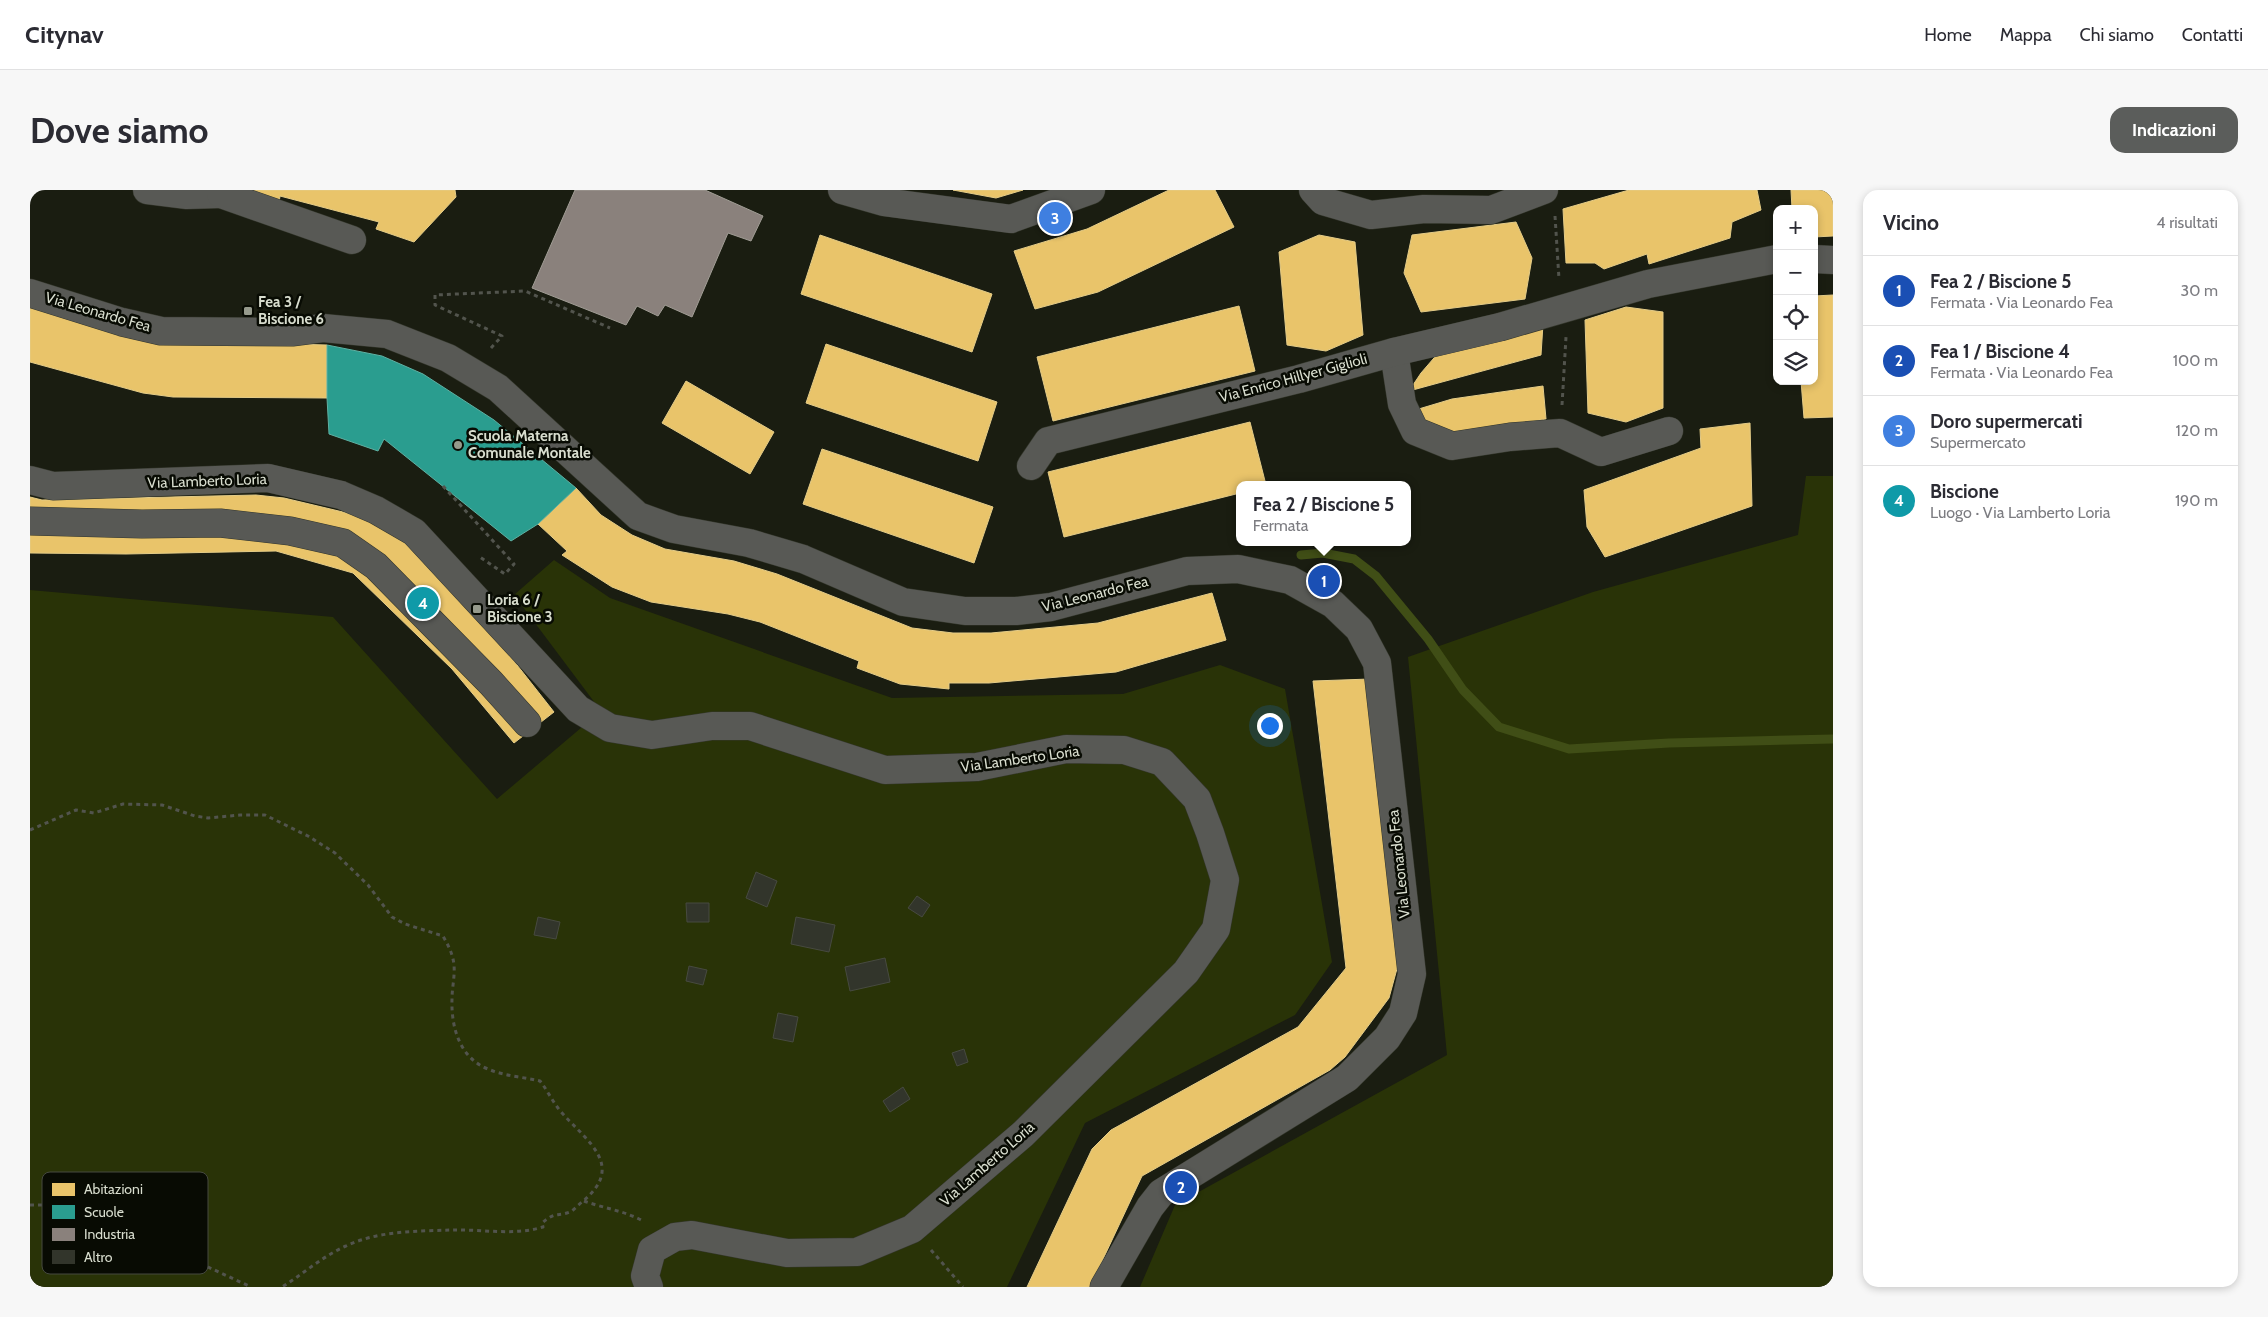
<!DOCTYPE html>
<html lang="it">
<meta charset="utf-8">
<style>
body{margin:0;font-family:Cabin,sans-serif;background:#f7f7f7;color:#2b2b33}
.controls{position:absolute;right:15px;top:15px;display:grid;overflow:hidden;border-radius:10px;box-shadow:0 2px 8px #0003}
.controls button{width:45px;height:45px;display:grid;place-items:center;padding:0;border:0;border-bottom:1px solid #e1e1e2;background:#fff;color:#2b2b33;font:25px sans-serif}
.you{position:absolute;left:1239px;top:535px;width:18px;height:18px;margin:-12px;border:4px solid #fff;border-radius:50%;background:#1a73e8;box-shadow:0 0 0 8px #1a73e833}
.badge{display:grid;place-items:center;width:32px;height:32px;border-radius:50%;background:#5b5d5b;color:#fff;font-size:16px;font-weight:700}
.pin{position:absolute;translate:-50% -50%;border:2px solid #fff;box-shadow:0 1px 5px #0006}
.popup{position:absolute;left:1206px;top:291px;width:175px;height:65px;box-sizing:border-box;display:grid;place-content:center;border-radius:10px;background:#fff;filter:drop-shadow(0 1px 4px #0005);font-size:16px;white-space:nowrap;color:#7c7c81}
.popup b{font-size:19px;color:#2b2b33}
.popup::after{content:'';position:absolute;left:50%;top:100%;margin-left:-10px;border:10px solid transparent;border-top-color:#fff}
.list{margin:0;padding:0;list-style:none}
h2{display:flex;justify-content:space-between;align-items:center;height:65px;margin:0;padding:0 20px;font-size:21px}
h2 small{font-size:16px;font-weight:400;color:#7c7c81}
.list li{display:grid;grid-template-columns:32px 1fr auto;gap:15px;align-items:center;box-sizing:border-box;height:70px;padding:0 20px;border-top:1px solid #e1e1e2}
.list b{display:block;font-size:19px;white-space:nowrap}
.list p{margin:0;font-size:16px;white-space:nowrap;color:#7c7c81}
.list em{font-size:16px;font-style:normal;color:#7c7c81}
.icon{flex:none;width:28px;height:28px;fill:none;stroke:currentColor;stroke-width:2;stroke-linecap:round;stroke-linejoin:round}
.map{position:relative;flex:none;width:1803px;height:1097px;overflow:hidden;border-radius:15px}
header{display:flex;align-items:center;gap:30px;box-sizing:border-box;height:70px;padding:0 25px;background:#fff;border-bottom:1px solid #e1e1e2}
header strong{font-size:24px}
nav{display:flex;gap:28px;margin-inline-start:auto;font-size:18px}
.intro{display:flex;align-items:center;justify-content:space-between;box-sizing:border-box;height:120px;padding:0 30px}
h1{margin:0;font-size:35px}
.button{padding:12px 22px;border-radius:15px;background:#5b5d5b;color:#fff;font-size:18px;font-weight:700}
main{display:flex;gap:30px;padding:0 30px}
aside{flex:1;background:#fff;border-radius:15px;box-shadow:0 2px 8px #0003}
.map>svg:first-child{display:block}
.green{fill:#293307}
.homes{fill:#e9c46a;stroke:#e4cc88}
.schools{fill:#2a9d8f;stroke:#5eb0a2}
.industry{fill:#8a817c;stroke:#a19d95}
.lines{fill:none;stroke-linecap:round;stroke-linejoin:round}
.stream{stroke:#404e16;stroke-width:9}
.building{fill:#32352b;stroke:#474a40}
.minor-casing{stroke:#34372c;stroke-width:29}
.path{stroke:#52544d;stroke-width:3;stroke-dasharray:4 4;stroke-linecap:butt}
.minor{stroke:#585955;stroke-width:28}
.poi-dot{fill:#969a8c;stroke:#080b03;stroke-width:2}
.labels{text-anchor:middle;stroke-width:5;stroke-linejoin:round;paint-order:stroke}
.poi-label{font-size:15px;font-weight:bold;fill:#d8ddce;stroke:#080b03;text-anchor:start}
.street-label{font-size:15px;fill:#d8ddce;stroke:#080b03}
.key{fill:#080b03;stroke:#464a40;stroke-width:1}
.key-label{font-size:14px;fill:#d8ddce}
</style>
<header>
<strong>Citynav</strong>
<nav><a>Home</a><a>Mappa</a><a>Chi siamo</a><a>Contatti</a></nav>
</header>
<div class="intro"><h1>Dove siamo</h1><a class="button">Indicazioni</a></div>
<main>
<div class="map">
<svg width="1803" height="1097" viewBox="0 0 1803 1097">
<rect width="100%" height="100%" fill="#1a1d11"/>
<g class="green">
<polygon points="1776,286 1803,286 1803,1097 1110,1097 1145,1015 1417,865 1378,467 1563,402 1768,345"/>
<polygon points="524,370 580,408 862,508 1093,504 1190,475 1255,499 1302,772 1265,825 1055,933 977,1097 0,1097 0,400 303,427 467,609 571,521 484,405"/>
</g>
<g class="homes">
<polygon points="219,0 425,0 426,7 384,52 346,39 349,32 250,6 249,13"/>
<polygon points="923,0 993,0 966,8"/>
<polygon points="1139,0 1185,0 1204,37 1068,102 1005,119 984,61 1057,39"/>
<polygon points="1599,0 1727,0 1731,20 1702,32 1700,48 1619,74 1617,64 1574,79 1565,73 1536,73 1533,19"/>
<polygon points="1761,0 1803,0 1803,46 1784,47 1784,19 1762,19"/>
<polygon points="1486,32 1502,68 1495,109 1391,122 1374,83 1382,45"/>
<polygon points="790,45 962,104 942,162 771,104"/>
<polygon points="1289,45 1325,52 1333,145 1296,161 1257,155 1249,62"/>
<polygon points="1803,105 1803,227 1774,228 1771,191 1784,191 1784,106"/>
<polygon points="0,114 145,151 297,155 297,208 143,207 113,203 0,172"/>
<polygon points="1209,116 1225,181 1023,231 1007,167"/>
<polygon points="1596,117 1633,122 1633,218 1596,232 1558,223 1555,130"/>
<polygon points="1513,134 1511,165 1379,201 1391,183 1410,161"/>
<polygon points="796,154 967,212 948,271 776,213"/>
<polygon points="656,191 744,242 720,284 632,233"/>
<polygon points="1513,196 1516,229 1427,246 1401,243 1382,221 1422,209"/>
<polygon points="1220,232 1236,295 1210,295 1210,303 1034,347 1018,282"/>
<polygon points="1720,233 1722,316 1575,367 1557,337 1554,300 1671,258 1670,239"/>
<polygon points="792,259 963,317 944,373 773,314"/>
<polygon points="546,298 571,325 602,345 635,359 704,371 747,384 882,438 923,443 961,443 1068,433 1182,403 1196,450 1086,482 959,493 919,493 919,499 870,494 827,478 829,471 730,432 698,424 621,412 582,397 532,365 537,361 508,334"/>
<polygon points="226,305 254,308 334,327 371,349 462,443 524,522 484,553 422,479 323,383 246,361 96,364 0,363 0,307 12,310"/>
<polygon points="1340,489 1368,775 1359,808 1315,867 1300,880 1112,986 1060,1097 997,1097 1062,959 1081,940 1268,837 1316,778 1283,491"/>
</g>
<polygon class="schools" points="297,155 352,166 393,184 464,230 546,298 508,334 481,351 354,249 348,261 299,244 297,208"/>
<polygon class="industry" points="545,0 675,0 733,26 721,51 698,43 662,127 635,115 628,126 607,116 596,135 502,98"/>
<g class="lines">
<polyline class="stream" points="1271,365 1293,363 1324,369 1346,386 1398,449 1433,500 1469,537 1539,559 1639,553 1803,549"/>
</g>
<g class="building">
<polygon points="726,682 747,691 737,717 716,708"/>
<polygon points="887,706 900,715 892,727 878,718"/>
<polygon points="656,713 679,713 679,732 657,732"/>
<polygon points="508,727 530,732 526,749 504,745"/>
<polygon points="766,727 805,735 799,762 761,754"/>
<polygon points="855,768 860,792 820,801 815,777"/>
<polygon points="659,776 677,780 673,795 656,791"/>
<polygon points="748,823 768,827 763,852 743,848"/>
<polygon points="934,859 938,872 927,876 922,863"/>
<polygon points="873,897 880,909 860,922 853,911"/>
</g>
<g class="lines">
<defs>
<g id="minor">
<polyline points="117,0 157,5 191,4"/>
<polyline points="191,0 191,4 322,50"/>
<polyline points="812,0 854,12 981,29 1061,0"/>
<polyline points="1283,0 1293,11 1341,25 1394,19 1461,20 1514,0"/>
<polyline points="1784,69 1803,70"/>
<polyline points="0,103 92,132 131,141 262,142 293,138 357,144 418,168 468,198 608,326 644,339 719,353 773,369 873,412 935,421 986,421 1021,417 1157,381 1208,379 1260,390 1303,414 1329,439 1347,473 1382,784 1373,823 1357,848 1317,888 1131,1003 1120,1017 1074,1097"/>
<polyline points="1364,162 1372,214 1385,241 1422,256 1480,247 1530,243 1571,262 1639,241"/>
<polyline points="1001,276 1018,251 1269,189 1364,162 1470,137 1618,94 1747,69"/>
<polyline points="0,290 23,296 238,288 311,305 346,320 384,342 548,519 580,538 622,545 682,536 720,536 855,580 947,577 1036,559 1094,560 1132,572 1167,609 1180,643 1195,690 1186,739 1156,782 993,944 882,1039 827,1062 757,1063 662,1045 645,1047 622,1060 615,1086 619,1097"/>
<polyline points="0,331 112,334 190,333 260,341 313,353 346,376 461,493 497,533"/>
</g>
</defs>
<use href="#minor" class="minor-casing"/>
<g class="path">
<polyline points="1525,26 1529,89"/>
<polyline points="461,158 472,146 405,115 405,105 495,101 580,138"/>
<polyline points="1532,215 1536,147"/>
<polyline points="413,296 484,374 475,384 450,367"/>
<path d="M0,640l46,-20 18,3 29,-9 39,1 33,11 13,2 32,-3h25l43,21 27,17 33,32 24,32 13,7 38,12c5,9 10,18 11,29 1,11 -2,23 -2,34 -1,29 8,59 36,70 16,7 35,8 52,12 8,10 13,22 22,32 26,29 64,53 20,89 -4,3 -8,8 -12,10 -13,5 -14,-1 -28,11l1,4c-29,9 -62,2 -92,3 -34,1 -74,1 -105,16 -23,10 -43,28 -64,41"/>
<path d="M554,1011c19,7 41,10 59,20"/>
<polyline points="0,1015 33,1015 93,1031 135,1057 164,1067 178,1077 221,1097"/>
<polyline points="901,1060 933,1097"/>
</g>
<use href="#minor" class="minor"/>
</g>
<g class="poi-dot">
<rect x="213" y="116" width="10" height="10" rx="2.5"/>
<circle cx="428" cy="255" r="5"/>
<rect x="442" y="414" width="10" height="10" rx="2.5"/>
</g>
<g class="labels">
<g class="poi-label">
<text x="228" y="117">Fea 3 /<tspan x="228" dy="17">Biscione 6</tspan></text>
<text x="438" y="251">Scuola Materna<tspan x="438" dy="17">Comunale Montale</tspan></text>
<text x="457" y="415">Loria 6 /<tspan x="457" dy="17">Biscione 3</tspan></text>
</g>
<g class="street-label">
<text transform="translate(68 122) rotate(16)" y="5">Via Leonardo Fea</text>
<text transform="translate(1263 188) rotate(-15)" y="5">Via Enrico Hillyer Giglioli</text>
<text transform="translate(177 291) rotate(-2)" y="5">Via Lamberto Loria</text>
<text transform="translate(1065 404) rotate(-14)" y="5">Via Leonardo Fea</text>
<text transform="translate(990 569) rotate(-8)" y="5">Via Lamberto Loria</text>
<text transform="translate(1369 674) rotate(-96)" y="5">Via Leonardo Fea</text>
<text transform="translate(957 974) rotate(-41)" y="5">Via Lamberto Loria</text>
</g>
</g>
<rect x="12" y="982" width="166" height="102" rx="8" class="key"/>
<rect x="22" y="993" width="23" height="13" fill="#e9c46a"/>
<rect x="22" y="1015" width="23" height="14" fill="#2a9d8f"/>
<rect x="22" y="1038" width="23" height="13" fill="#8a817c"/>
<rect x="22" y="1060" width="23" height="14" fill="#32352b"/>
<g class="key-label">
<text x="54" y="1004">Abitazioni</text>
<text x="54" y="1027">Scuole</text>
<text x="54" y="1049">Industria</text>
<text x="54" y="1072">Altro</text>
</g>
</svg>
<div class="controls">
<button>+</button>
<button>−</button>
<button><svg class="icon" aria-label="locate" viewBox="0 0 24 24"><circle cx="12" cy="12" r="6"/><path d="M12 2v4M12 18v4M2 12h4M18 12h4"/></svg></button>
<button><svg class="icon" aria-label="layers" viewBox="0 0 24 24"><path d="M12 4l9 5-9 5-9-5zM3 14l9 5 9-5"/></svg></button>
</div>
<div class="you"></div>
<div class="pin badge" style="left:1294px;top:391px;background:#1a4fb4">1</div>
<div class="popup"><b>Fea 2 / Biscione 5</b>Fermata</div>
<div class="pin badge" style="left:1151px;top:997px;background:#1a4fb4">2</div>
<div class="pin badge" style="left:1025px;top:28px;background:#3f7fe0">3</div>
<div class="pin badge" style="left:393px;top:413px;background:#0f9aa8">4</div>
</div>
<aside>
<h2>Vicino<small>4 risultati</small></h2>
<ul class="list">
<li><span class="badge" style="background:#1a4fb4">1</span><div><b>Fea 2 / Biscione 5</b><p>Fermata · Via Leonardo Fea</p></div><em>30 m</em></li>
<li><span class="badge" style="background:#1a4fb4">2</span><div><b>Fea 1 / Biscione 4</b><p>Fermata · Via Leonardo Fea</p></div><em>100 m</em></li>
<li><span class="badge" style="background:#3f7fe0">3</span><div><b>Doro supermercati</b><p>Supermercato</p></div><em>120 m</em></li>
<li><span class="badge" style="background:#0f9aa8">4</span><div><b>Biscione</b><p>Luogo · Via Lamberto Loria</p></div><em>190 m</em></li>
</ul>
</aside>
</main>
